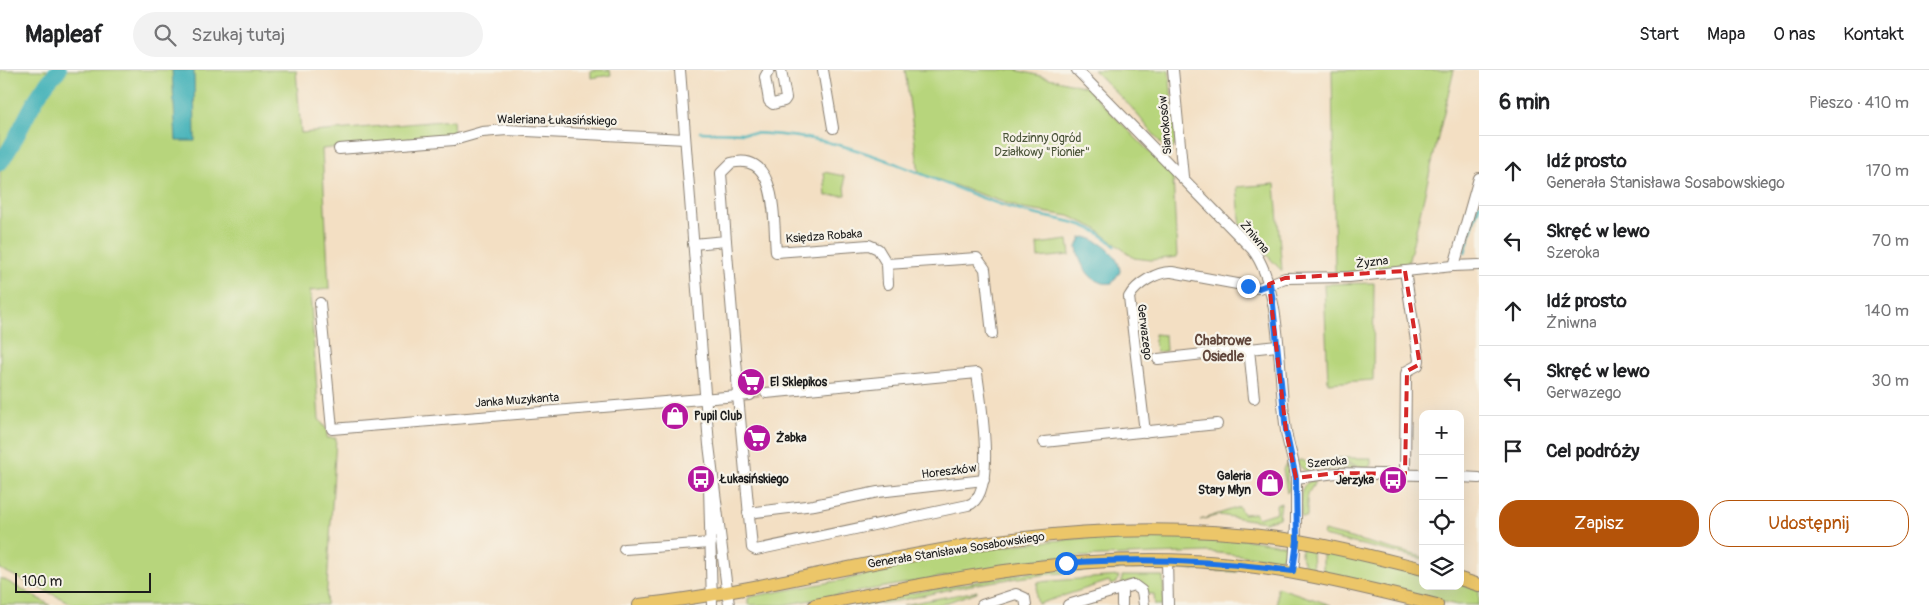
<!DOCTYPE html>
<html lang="pl">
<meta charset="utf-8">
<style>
body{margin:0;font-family:Pangolin,sans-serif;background:#f2f2f2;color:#202124}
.controls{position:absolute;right:15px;bottom:15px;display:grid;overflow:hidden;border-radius:10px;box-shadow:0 5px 20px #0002}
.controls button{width:45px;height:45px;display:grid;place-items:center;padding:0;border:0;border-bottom:1px solid #e0e0e0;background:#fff;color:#202124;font:25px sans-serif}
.scale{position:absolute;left:15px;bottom:12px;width:136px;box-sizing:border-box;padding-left:5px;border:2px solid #1c1c1c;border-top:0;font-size:14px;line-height:18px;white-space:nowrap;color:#1c1c1c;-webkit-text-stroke:4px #f7f3e8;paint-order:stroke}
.stop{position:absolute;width:15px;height:15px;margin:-11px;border:4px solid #1a73e8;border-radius:50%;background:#fff}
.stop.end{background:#1a73e8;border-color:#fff;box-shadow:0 1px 5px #0008}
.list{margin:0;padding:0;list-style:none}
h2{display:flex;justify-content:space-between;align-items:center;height:65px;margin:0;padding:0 20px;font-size:21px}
h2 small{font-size:16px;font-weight:400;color:#757577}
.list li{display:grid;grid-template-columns:32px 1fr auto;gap:15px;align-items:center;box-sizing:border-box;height:70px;padding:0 20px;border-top:1px solid #e0e0e0}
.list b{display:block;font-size:19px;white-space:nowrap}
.list p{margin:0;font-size:16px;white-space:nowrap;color:#757577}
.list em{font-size:16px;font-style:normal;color:#757577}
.actions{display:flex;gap:10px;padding:15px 20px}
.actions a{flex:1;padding:11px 0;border:1px solid #b45309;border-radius:20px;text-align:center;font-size:18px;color:#b45309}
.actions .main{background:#b45309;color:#fff}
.icon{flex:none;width:28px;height:28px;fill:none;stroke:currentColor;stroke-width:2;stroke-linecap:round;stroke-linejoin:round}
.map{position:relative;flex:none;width:1479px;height:535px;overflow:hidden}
header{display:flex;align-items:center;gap:30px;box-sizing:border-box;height:70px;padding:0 25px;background:#fff;border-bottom:1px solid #e0e0e0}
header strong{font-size:24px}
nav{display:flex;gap:28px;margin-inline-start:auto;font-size:18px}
.search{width:350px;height:45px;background:#f2f2f2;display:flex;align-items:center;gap:12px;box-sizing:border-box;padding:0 18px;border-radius:28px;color:#757577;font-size:19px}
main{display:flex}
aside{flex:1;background:#fff}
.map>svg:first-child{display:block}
.green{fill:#b7d57c;stroke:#6a784c}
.water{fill:#41b1b8;stroke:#2e666a}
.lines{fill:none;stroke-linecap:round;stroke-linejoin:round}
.stream{stroke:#41b1b8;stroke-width:2.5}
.river{stroke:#41b1b8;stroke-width:16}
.minor-tunnel{stroke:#c8b8a2;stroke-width:10;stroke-dasharray:10 5;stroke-linecap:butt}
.minor-casing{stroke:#887e70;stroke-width:12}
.major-casing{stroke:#887e70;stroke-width:14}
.minor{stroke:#fff;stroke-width:10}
.major{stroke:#ecc669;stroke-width:12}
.route{stroke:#1a73e8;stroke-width:6}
.marked{fill:none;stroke:#d62828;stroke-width:4;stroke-dasharray:10 6;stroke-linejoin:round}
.labels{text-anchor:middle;stroke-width:4.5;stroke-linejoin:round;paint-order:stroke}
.street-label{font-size:12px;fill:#1c1c1c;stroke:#f7f3e8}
.park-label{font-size:12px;fill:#4a5439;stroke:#f7f3e8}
.poi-label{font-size:12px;font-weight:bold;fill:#1c1c1c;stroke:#f7f3e8;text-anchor:start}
.neighbourhood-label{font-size:14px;font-weight:bold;fill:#61473c;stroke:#f7f3e8}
</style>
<header>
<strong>Mapleaf</strong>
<div class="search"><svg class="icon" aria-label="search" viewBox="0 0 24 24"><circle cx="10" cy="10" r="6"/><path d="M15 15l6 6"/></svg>Szukaj tutaj</div>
<nav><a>Start</a><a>Mapa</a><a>O nas</a><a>Kontakt</a></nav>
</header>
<main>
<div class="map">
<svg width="1479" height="535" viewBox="0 0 1479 535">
<rect width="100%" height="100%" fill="#f7f3e8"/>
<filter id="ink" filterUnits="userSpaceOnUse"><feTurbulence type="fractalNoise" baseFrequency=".02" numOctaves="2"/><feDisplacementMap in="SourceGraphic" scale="10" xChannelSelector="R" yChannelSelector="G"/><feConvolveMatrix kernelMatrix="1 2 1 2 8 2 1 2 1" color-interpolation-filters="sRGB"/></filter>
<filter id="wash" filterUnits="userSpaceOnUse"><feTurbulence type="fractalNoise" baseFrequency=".0096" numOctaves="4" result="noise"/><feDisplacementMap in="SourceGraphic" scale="20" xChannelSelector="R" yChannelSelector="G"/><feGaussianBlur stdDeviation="1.12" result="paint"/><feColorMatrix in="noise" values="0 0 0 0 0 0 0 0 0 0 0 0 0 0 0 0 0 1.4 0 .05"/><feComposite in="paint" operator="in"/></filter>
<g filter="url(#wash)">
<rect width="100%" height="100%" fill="#f3dfc3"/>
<g class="green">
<polygon points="0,0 55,0 37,21 0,86"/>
<path d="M65,0h231l5,63 152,-13 1,15 -132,14 7,140 -19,2 9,128 8,11v8h9l-10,167h-251l-75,-36v-397c24,-33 39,-71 65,-102z"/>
<polygon points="591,0 610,0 611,5 591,8"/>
<polygon points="905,0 1016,0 1086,17 1173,106 1177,187 1151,190 1134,188 1095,158 1069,146 1023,139 919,103"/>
<polygon points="1093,0 1169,0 1176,72 1170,84 1131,37"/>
<polygon points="1332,0 1454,0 1407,198 1335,204"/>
<polygon points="824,102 844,106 846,125 826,126"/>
<polygon points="1275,114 1282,201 1241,158 1237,117"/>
<polygon points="1068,170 1070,185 1038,188 1037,174"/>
<polygon points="1374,213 1373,310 1328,313 1324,214"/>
<polygon points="1154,264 1165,265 1166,281 1156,282"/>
<polygon points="1336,388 1371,388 1371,395 1366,399"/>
<path d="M1301,390l10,4 2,7c-8,1 -13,-3 -17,-10z"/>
<polygon points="1339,391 1356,397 1356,398 1323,400 1322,392"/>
<polygon points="1288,393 1287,410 1291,417 1287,423 1283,399"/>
<path d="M1314,410v4l-7,11v22h-6c0,-14 -5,-33 13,-37z"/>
<polygon points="1281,433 1279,448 1265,452 1219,445 1200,450 1239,437 1243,444 1255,443 1258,448 1277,442 1276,435"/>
<polygon points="1324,461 1423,487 1423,489 1323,466"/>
<polygon points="1172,466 1242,469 1289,476 1287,485 1277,489 1209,482 1049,488 783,535 748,535 748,528 754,526 848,509 920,490 1021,474 1082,468"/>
<path d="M1302,477l10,1 1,22c-10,-5 -14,-12 -11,-23z"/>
<polygon points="1323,480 1423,504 1423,516 1460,516 1460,514 1479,519 1479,535 1457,535 1323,502"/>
<path d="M1121,494l40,2 2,3c-64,-1 -128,5 -191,16 -36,6 -78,20 -114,20l16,-5 150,-27z"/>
<polygon points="1179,495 1237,499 1237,502 1172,499"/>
<polygon points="1119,506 1117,513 1111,515 1109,511 1038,534 1036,526 1038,512"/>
<polygon points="1122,506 1163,506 1164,535 1155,535 1154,524 1147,524 1141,513 1130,511 1122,514"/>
<polygon points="0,508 3,509 50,535 0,535"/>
<polygon points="1277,517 1331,535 1277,535"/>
<polygon points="977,521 977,522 939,535 903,535"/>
</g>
<g class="water">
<polygon points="172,0 194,0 195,71 176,71"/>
<path d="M1085,167c15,3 35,18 35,35l-8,11c-20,4 -33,-18 -35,-36l4,-9z"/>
</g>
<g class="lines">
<g class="stream">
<path d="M700,62c47,1 93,0 139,13 61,16 118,47 179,65 37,12 66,6 97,36"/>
<polyline points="1465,182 1479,134"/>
</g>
<path class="river" d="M0,93c22,-29 31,-67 59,-93"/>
</g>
</g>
<g filter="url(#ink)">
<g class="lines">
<polyline class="minor-tunnel" points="750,325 766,323"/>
<defs>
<g id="minor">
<polyline points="680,0 709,375 729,535"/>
<polyline points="769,0 765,7 769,31 773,34 784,31 786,28 781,0"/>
<polyline points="823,0 833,58"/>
<path d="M1077,0l175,179c31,39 26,132 34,182 2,15 10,35 10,49 0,31 1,61 -3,91"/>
<polyline points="1173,0 1183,107"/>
<polyline points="339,79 454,70 482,62 507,60 685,69"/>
<polyline points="726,171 737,303"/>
<path d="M693,174l33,-3 -5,-68 10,-10c48,-12 42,59 45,89l93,-7 9,4 9,15 90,-6 8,11 7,65"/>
<polyline points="887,194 888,214"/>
<polyline points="1454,196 1479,108"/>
<polyline points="1405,201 1419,290 1418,295 1407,301 1406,304 1405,404"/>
<polyline points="320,233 332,359 738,326 737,308"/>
<polyline points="1249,279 1254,328"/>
<polyline points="1158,289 1277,276"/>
<path d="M750,325l-12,1 14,152 4,2 212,-45c30,-9 12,-106 9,-132l-211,20"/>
<path d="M1145,362l-16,-135c7,-13 29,-26 43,-25l87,16 26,-10 64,-1 104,-11 26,-1"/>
<polyline points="1044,372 1217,354"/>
<polyline points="1460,407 1479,408"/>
<polyline points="1296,408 1336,403 1423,405"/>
<polyline points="709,416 712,535"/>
<polyline points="748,443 814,435 878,422 984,410"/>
<polyline points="624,479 711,473"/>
<polyline points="1167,490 1168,535"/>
<polyline points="1122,519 1122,535"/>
<polyline points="982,535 1016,524 1025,528 1026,535"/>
<polyline points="1068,535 1134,515 1142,521 1144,535"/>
</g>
<g id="major">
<polyline points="1460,509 1479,515"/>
<path d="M639,535c116,-13 230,-45 345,-62 103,-15 211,-18 314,-2 42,7 84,18 125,28"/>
<path d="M815,535c125,-24 249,-51 377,-44 84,4 163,24 245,44"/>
</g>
</defs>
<use href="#minor" class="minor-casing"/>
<use href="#major" class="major-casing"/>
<use href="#minor" class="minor"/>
<use href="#major" class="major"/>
</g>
</g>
<g class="lines" filter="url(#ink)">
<path class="route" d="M1066,493c76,-6 151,-2 227,8l4,-30 -1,-63 -10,-47 -14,-136 -2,-11 -11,4 -11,-2"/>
</g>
<path class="marked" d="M1405,201l14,89 -1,5 -11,6 -2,103 -69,-1 -40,5 -10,-47 -17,-147 16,-6z"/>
<defs>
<symbol id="supermarket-disc" viewBox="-11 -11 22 22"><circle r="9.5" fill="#b5179e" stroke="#f7f3e8"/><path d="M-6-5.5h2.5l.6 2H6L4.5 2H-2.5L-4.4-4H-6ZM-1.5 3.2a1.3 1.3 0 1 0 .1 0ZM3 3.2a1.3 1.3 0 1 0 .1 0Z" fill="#fff"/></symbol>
<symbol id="shop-disc" viewBox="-11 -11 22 22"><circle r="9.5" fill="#b5179e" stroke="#f7f3e8"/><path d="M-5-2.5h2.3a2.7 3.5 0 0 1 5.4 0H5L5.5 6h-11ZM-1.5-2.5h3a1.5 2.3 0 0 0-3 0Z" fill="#fff"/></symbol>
<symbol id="bus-disc" viewBox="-11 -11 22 22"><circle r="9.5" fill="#b5179e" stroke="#f7f3e8"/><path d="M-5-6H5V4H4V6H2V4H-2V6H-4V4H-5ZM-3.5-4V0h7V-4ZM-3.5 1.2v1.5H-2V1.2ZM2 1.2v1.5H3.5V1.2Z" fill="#fff"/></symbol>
</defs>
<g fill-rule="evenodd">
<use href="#supermarket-disc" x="735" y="296" width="32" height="32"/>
<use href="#shop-disc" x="659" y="330" width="32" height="32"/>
<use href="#supermarket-disc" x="741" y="352" width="32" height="32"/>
<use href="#bus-disc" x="685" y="393" width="32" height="32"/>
<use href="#bus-disc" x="1377" y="394" width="32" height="32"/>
<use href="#shop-disc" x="1254" y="397" width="32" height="32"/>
</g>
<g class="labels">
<g class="street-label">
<text transform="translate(557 50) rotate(1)" y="4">Waleriana Łukasińskiego</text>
<text transform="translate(1165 55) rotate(-95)" y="4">Sianokosów</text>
<text transform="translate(824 166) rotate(-4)" y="4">Księdza Robaka</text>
<text transform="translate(1255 167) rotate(50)" y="4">Żniwna</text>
<text transform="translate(1372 192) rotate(-6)" y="4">Żyzna</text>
<text transform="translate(1145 262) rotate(83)" y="4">Gerwazego</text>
<text transform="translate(517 330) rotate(-4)" y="4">Janka Muzykanta</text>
<text transform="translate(1327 392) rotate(-5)" y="4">Szeroka</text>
<text transform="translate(949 401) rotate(-7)" y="4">Horeszków</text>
<text transform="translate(956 480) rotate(-9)" y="4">Generała Stanisława Sosabowskiego</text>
</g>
<g class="park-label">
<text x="1042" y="72">Rodzinny Ogród<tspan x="1042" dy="14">Działkowy "Pionier"</tspan></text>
</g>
<g class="poi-label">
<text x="770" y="316">El Sklepikos</text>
<text x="694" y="350">Pupil Club</text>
<text x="776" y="372">Żabka</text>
<text x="1251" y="410" text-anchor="end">Galeria<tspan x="1251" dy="14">Stary Młyn</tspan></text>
<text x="720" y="413">Łukasińskiego</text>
<text x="1374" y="414" text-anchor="end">Jerzyka</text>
</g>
<g class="neighbourhood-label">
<text x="1223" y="275">Chabrowe<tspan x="1223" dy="16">Osiedle</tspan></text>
</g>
</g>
</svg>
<div class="controls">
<button>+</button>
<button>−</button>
<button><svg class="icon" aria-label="locate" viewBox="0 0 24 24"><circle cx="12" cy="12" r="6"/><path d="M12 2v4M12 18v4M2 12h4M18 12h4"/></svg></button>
<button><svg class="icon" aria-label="layers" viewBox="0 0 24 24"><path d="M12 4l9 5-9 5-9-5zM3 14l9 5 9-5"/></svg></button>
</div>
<div class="scale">100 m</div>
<div class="stop" style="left:1066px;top:493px"></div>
<div class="stop end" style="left:1248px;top:216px"></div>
</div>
<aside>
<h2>6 min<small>Pieszo · 410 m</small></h2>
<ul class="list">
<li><svg class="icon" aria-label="ahead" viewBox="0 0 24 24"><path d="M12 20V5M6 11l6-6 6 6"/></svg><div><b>Idź prosto</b><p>Generała Stanisława Sosabowskiego</p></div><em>170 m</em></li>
<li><svg class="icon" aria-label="left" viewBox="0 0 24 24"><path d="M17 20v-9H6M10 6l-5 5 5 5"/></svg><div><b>Skręć w lewo</b><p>Szeroka</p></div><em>70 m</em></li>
<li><svg class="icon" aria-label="ahead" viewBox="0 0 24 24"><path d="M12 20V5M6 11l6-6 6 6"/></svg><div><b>Idź prosto</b><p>Żniwna</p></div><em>140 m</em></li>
<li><svg class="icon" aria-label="left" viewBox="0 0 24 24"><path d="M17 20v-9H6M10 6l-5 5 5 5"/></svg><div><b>Skręć w lewo</b><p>Gerwazego</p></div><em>30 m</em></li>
<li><svg class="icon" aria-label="arrive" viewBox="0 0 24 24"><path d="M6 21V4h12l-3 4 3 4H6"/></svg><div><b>Cel podróży</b></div></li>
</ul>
<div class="actions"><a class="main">Zapisz</a><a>Udostępnij</a></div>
</aside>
</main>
